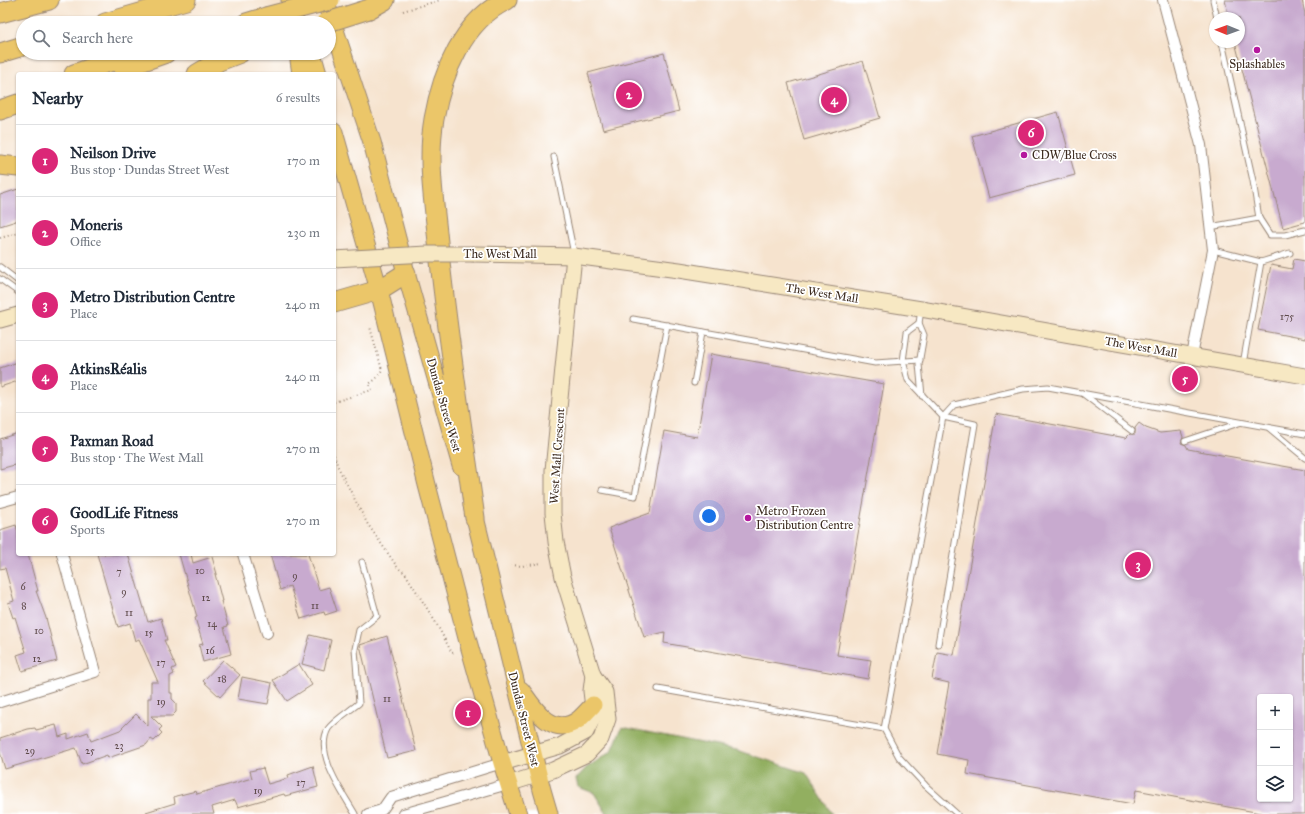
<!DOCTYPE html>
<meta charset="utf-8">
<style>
body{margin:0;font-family:"IM FELL Great Primer",serif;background:#f6f6f7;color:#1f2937}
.controls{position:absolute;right:12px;bottom:12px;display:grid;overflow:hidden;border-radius:4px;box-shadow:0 1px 3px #0004}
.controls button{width:36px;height:36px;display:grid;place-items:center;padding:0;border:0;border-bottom:1px solid #e0e1e3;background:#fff;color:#1f2937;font:20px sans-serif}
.compass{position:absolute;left:1209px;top:12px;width:36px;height:36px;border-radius:50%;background:#fff;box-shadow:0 1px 3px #0004;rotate:271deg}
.you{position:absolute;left:709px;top:516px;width:14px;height:14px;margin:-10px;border:3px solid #fff;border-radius:50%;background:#1a73e8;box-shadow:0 0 0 6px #1a73e833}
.badge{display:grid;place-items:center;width:26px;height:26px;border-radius:50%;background:#db2777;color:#fff;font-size:13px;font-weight:700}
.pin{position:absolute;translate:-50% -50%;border:2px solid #fff;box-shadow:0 1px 4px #0006}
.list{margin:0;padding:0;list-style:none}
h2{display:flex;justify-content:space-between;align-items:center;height:52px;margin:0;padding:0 16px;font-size:17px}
h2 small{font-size:13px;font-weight:400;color:#747a83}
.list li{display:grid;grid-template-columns:26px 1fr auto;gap:12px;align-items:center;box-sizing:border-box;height:72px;padding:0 16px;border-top:1px solid #e0e1e3}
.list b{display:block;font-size:15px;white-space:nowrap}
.list p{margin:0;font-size:13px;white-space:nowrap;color:#747a83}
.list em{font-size:13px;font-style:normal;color:#747a83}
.icon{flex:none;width:22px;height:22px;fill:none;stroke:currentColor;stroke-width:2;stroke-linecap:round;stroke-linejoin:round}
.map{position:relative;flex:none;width:1305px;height:814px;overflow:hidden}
.search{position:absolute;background:#fff;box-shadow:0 1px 3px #0004;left:16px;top:16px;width:320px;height:44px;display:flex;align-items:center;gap:10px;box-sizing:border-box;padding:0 14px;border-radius:22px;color:#747a83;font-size:15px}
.panel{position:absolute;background:#fff;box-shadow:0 1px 3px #0004;left:16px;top:72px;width:320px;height:484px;border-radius:4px}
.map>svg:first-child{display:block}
.forest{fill:#92af61;stroke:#666c40}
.building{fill:#c8aacf;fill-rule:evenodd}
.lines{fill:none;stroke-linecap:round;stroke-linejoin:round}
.lane-casing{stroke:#988676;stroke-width:7}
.street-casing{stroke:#988676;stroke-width:12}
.secondary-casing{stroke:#988676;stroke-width:17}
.primary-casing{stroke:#988676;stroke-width:19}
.highway-casing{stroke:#988676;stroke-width:21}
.path{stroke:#988676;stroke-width:2;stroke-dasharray:1 3;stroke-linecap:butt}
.lane{stroke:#fff;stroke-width:5}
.street{stroke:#fff;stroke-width:10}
.secondary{stroke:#f7e8c3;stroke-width:15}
.primary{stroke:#ebc669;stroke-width:17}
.highway{stroke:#ebc669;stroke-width:19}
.secondary-bridge-casing{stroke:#988676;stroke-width:17;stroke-linecap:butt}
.highway-bridge-casing{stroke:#988676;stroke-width:21;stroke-linecap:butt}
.secondary-bridge{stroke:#f7e8c3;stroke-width:15}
.highway-bridge{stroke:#ebc669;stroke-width:19}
.poi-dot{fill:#b5179e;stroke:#fff;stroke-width:1.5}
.labels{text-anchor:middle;stroke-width:3.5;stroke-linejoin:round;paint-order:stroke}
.number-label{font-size:10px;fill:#5e4a4a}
.poi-label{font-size:12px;fill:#3b2a1e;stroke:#fff;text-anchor:start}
.street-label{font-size:12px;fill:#3b2a1e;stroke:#fff}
</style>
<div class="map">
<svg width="1305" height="814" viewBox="0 0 1305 814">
<rect width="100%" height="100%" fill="#fff"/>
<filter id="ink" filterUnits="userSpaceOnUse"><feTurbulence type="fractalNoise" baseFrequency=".025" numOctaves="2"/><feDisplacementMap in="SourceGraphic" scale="8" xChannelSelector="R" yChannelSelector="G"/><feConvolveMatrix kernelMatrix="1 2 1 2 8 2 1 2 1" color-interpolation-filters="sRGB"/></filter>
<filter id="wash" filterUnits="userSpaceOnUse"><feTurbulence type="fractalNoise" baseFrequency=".012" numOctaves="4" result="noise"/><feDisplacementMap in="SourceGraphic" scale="16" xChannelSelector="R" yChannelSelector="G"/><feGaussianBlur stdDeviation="0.9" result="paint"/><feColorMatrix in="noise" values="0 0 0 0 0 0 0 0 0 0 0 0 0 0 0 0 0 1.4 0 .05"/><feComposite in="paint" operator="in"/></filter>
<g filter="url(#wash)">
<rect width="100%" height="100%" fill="#f6e3ce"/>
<polygon class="forest" points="622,727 737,750 806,773 832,814 607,814 594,793 578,787 576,779 586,768 612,751"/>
<g id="blocks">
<g class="building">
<polygon points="1225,0 1302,0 1305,14 1305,222 1283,228 1235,42 1239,42 1239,18 1229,18"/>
<polygon points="664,53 679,111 603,130 588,73"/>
<polygon points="863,61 880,118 804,140 788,83"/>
<polygon points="1058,112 1075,175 989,198 972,136"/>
<polygon points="18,189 18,218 16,221 0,226 0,195"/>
<polygon points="1294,259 1305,261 1305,339 1258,330 1271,265 1292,269"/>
<polygon points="711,354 884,384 837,655 871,660 868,679 664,643 665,632 644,637 609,528 650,513 664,431 697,437"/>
<polygon points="18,362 18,381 0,387 0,368"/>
<path d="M996,414l130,24 4,-4h5v-6l4,-5 7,5 14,5 21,-2 2,6 -2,6 5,2 2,4 117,21v344h-39l-130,-24 -3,14 -166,-30 2,-14 -32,-6 12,-71 -17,-4 5,-27 17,3zM1260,697h30v102h-30z"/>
<polygon points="18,433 18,464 0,469 0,439"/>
<polygon points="16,525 18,532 18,554 27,554 29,558 38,591 36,591 46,618 57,661 22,671 17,655 26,652 15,617 13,618 8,603 14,601 5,568 0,569 0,530"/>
<polygon points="97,554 128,554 148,622 161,618 167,640 164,640 176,667 172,669 174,674 170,676 170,693 172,693 172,699 176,703 176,712 172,716 151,716 162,727 159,730 162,733 154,741 151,739 146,745 108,758 107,755 82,764 76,748 5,769 0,752 0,738 28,729 35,728 36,730 56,725 59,737 68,734 68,739 88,732 91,741 120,730 136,714 148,726 148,698 151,698 151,682 158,682 139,639 135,641 130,623 118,627"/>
<polygon points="179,554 191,554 193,563 212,557 217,574 215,574 222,601 221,601 228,626 224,627 231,654 203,662 199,645 203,644 195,618 197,617"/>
<polygon points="270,554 308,554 319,590 329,587 337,611 325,615 324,612 301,619 290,586 280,590"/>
<polygon points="310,635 331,640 324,670 302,664"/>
<polygon points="387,636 416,751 387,758 360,645"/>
<polygon points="223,660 240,675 220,697 203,681"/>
<polygon points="299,664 312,685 287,701 273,680"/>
<polygon points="242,677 272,683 268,704 238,699"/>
<polygon points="313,766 318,787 285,796 284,794 238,807 235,800 212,807 214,814 147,814 146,812 175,803 174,797 176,796 196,791 197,794 252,778 250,771 263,768 268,784 289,778 288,775"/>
</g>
</g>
</g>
<g filter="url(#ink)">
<use href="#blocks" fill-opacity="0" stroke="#988676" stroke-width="1"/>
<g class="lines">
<defs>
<g id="lane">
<polyline points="1213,0 1217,18"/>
<polyline points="554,157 574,254"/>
<polyline points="1259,218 1270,235 1285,235 1305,230"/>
<polyline points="1210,227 1259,218 1253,181 1222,42"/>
<polyline points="1213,250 1261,262 1243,364"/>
<polyline points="1261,262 1290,253"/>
<polyline points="0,267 18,281"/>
<polyline points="0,279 18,292"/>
<polyline points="921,310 919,323 924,335 919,364 922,396"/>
<polyline points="633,319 875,363 920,360"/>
<polyline points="919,323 907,332 903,361 908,380 943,417 975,424 938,644"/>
<polyline points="694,383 703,332"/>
<polyline points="1082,393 1132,431"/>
<polyline points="1269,428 1305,458"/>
<polyline points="1185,441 1239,423"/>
<polyline points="602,490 635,496 667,325"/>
<polyline points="658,689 884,729"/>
<path d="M355,814c-12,-21 -41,-60 -27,-85 5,-8 23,-19 31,-26l-4,-54 4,-19 18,-14 -15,-54"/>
<polyline points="957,814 926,786 899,757 884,729 943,417 954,405 1023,389 1048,387 1305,434"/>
</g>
<g id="street">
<polyline points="1163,0 1201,145 1213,250 1192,356"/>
<polyline points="0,502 18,497"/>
<polyline points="243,554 267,633"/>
<polyline points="0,702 95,672 62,554"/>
<polyline points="368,814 382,810 391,797 502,763"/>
<polyline points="403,814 508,784"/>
</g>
<g id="secondary">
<polyline points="474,254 574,256 679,270 921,309 1305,376"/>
<polyline points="0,320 18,315"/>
<polyline points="502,763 560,746 586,732 594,716 591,691 593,675"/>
<polyline points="508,784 553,770 587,754 601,739 608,719 605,692 593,675 563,577 556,542 553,513 553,470 574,256"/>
</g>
<g id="primary">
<polyline points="325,0 372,142 406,273 461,466"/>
<polyline points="312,53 318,74"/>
<polyline points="334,132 379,290 427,485 467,638 502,763 518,814"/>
<polyline points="472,505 542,790 549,814"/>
<path d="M521,690c12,17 31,49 57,30 5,-4 10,-10 15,-15"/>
</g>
<g id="highway">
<polyline points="291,0 294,23"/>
<polyline points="369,9 385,0"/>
<polyline points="0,13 49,0"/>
<polyline points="105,23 186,0"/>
<polyline points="246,23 266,17"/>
<polyline points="0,53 23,46"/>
<polyline points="299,53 302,74"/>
<polyline points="123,68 166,53"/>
<polyline points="74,74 136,53"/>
<polyline points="197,74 219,61 240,53"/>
<polyline points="0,110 18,104"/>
<polyline points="0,165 18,167"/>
<polyline points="334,303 379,290 406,273"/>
<path d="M475,518c-13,-92 -28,-183 -37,-276 -4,-40 -11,-83 -4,-123 8,-45 29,-99 73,-119"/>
</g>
</defs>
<use href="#lane" class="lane-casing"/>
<use href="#street" class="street-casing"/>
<use href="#secondary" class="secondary-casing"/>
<use href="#primary" class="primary-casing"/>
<use href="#highway" class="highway-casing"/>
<g class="path">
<polyline points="403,11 440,0"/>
<polyline points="0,238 18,233"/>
<polyline points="334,402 372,390 369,384 376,379 382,370 370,327"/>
<polyline points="334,455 338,467 367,523 398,568 405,573 436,623 452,653 455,652"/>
<polyline points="511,565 522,566 542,563"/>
</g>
<use href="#lane" class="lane"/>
<use href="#street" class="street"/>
<use href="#secondary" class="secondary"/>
<use href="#primary" class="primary"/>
<use href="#highway" class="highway"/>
<defs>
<polyline id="secondary-bridge" points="334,259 427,254 474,254"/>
<g id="highway-bridge">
<polyline points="266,17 330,0"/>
<polyline points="325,23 369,9"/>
</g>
</defs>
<use href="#secondary-bridge" class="secondary-bridge-casing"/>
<use href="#highway-bridge" class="highway-bridge-casing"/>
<use href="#secondary-bridge" class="secondary-bridge"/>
<use href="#highway-bridge" class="highway-bridge"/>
</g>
</g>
<g class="poi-dot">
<circle cx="1257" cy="50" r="4"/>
<circle cx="1024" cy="155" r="4"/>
<circle cx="748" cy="518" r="4"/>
</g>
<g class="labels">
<g class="number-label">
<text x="1287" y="320">175</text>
<text x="200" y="574">10</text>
<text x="119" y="575">7</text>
<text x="295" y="579">9</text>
<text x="23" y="590">6</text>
<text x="124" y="595">9</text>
<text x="206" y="601">12</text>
<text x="24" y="609">8</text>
<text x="315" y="609">11</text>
<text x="129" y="616">11</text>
<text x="212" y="627">14</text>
<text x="39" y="634">10</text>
<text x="149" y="636">15</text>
<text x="210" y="654">16</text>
<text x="37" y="662">12</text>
<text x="161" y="666">17</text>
<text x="222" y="682">18</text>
<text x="387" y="702">11</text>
<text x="161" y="705">19</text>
<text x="119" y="749">23</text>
<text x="30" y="754">29</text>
<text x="90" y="754">25</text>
<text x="301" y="786">17</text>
<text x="258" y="794">19</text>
</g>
<g class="poi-label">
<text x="1257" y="68" text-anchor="middle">Splashables</text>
<text x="1032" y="159">CDW/Blue Cross</text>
<text x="756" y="515">Metro Frozen<tspan x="756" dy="14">Distribution Centre</tspan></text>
</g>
<g class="street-label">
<text x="500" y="258">The West Mall</text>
<text transform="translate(822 293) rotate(9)" y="4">The West Mall</text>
<text transform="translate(1141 347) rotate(10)" y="4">The West Mall</text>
<text transform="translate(444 405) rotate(74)" y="4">Dundas Street West</text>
<text transform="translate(557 456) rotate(-86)" y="4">West Mall Crescent</text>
<text transform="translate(524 719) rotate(76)" y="4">Dundas Street West</text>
</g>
</g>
</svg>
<div class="controls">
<button>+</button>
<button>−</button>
<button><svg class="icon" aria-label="layers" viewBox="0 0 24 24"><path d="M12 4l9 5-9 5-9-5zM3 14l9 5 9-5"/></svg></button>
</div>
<svg class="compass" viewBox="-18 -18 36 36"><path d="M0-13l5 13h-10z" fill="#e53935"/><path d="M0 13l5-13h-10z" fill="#747a83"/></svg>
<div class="you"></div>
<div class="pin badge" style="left:468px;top:713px">1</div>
<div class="pin badge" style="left:629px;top:95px">2</div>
<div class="pin badge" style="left:1138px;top:565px">3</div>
<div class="pin badge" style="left:834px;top:100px">4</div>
<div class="pin badge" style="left:1185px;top:379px">5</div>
<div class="pin badge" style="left:1031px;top:133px">6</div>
<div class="search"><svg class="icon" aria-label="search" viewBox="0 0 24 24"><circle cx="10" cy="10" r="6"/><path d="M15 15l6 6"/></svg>Search here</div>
<section class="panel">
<h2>Nearby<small>6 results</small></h2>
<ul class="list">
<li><span class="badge">1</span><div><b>Neilson Drive</b><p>Bus stop · Dundas Street West</p></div><em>170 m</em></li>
<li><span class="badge">2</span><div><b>Moneris</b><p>Office</p></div><em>230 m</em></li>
<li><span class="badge">3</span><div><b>Metro Distribution Centre</b><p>Place</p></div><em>240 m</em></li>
<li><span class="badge">4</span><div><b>AtkinsRéalis</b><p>Place</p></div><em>240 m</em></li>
<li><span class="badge">5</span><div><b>Paxman Road</b><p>Bus stop · The West Mall</p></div><em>270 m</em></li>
<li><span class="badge">6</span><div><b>GoodLife Fitness</b><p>Sports</p></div><em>270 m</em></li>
</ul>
</section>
</div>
